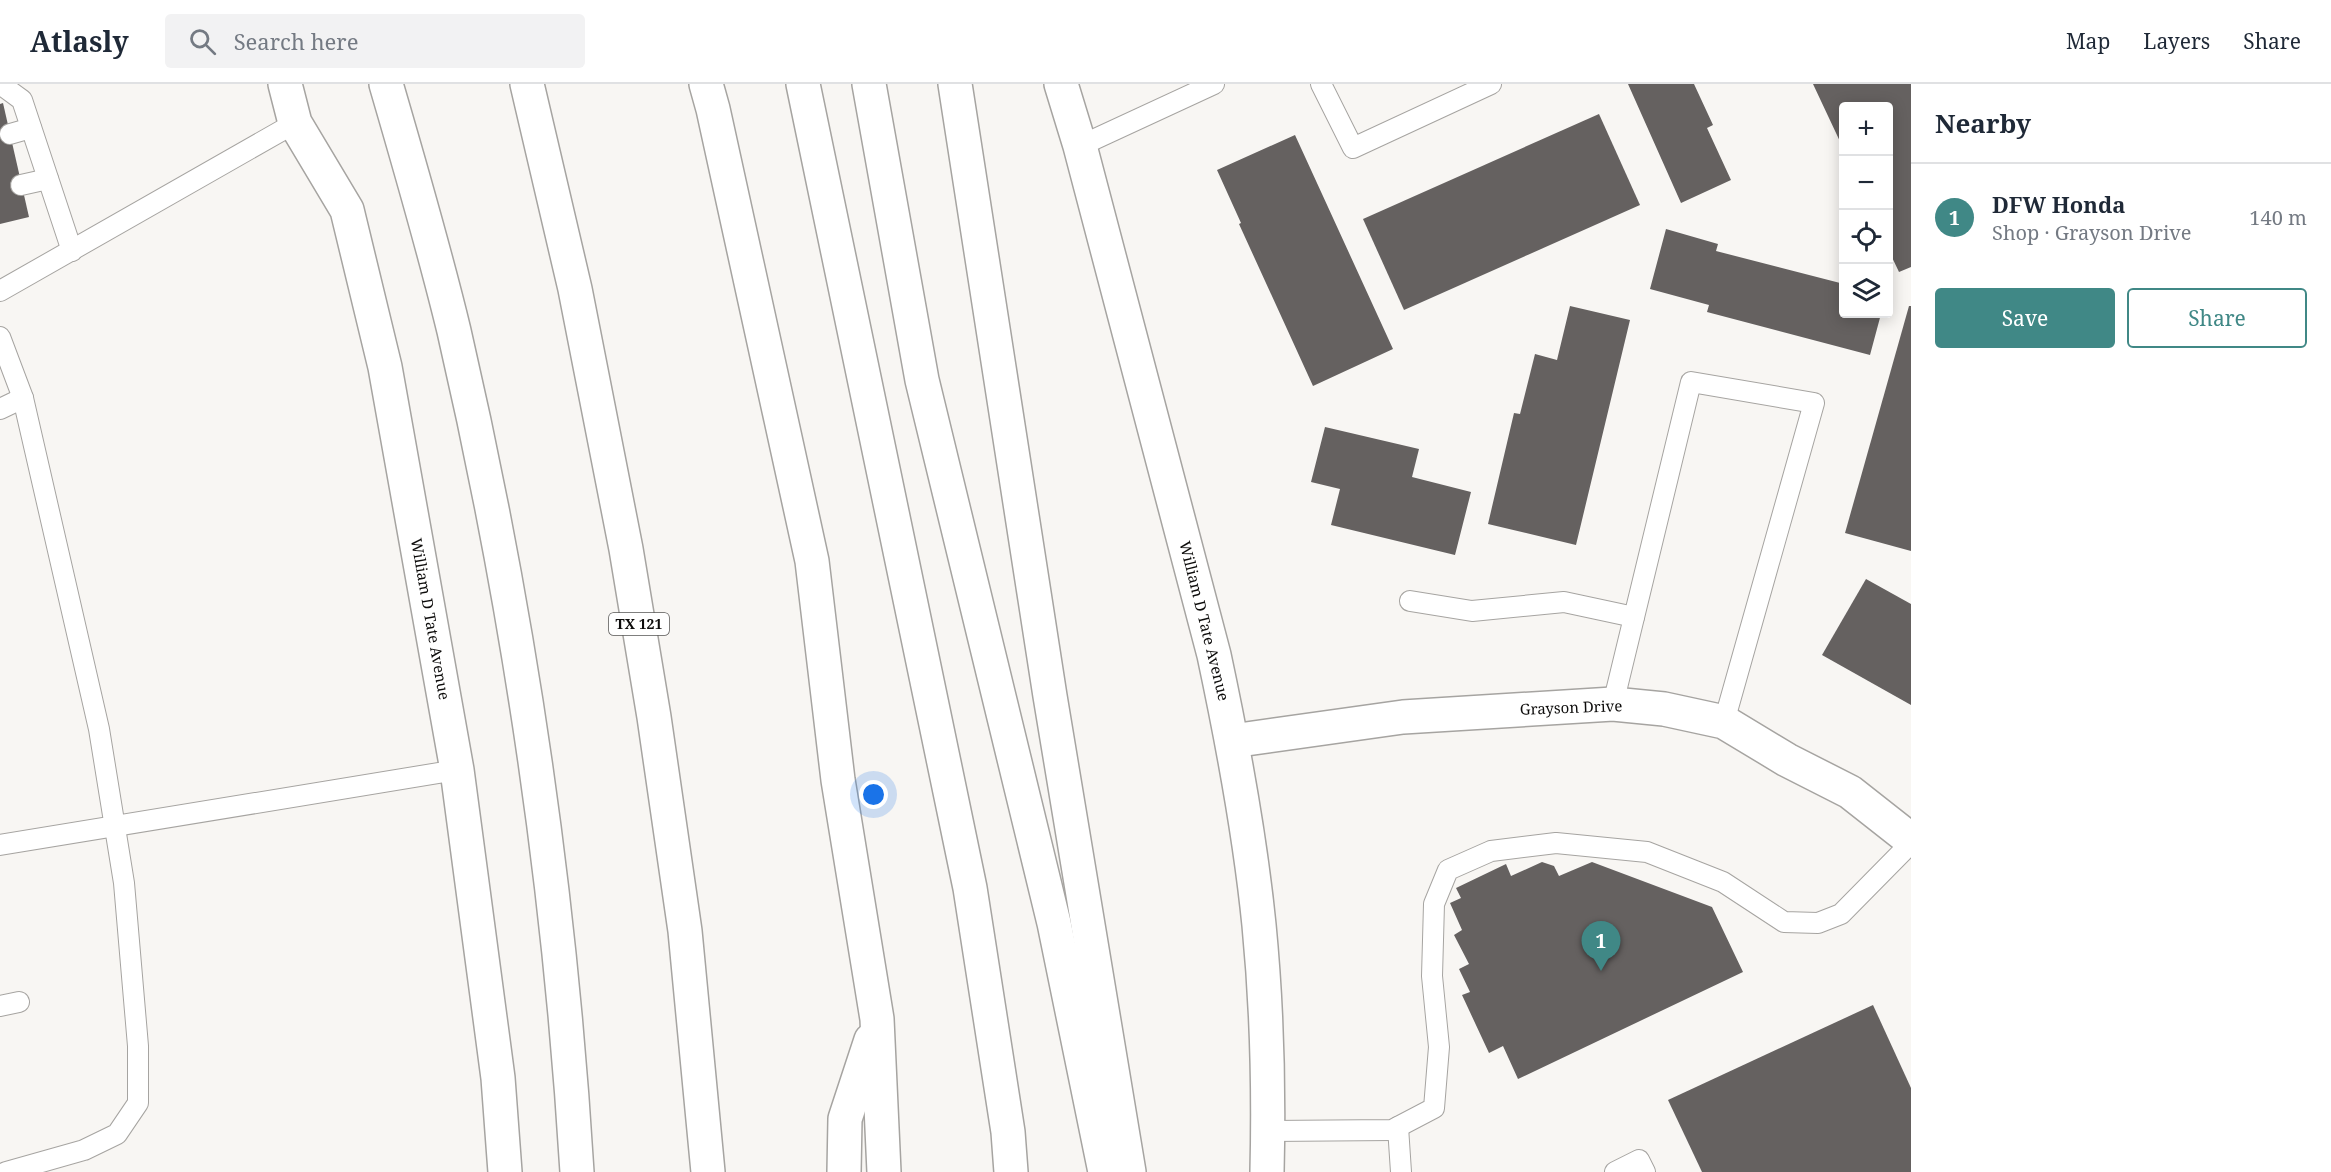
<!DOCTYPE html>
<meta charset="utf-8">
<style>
body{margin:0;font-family:"Noto Serif",serif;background:#f2f2f3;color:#1f2937}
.controls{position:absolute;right:18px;top:18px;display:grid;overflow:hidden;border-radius:6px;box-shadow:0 3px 15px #0003}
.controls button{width:54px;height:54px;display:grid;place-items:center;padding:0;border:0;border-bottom:2px solid #e0e1e3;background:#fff;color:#1f2937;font:30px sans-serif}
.you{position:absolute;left:874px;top:711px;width:21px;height:21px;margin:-15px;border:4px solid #fff;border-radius:50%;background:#1a73e8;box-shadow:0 0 0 9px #1a73e833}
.badge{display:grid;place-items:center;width:39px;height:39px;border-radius:50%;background:#408886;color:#fff;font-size:20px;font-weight:700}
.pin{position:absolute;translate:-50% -50px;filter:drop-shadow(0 2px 3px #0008)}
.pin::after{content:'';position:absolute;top:32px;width:21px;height:18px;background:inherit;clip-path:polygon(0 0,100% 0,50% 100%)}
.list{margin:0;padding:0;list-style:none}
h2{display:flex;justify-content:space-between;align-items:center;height:78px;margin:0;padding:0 24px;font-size:26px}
h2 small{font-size:20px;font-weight:400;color:#747a83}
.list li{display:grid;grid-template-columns:39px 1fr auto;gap:18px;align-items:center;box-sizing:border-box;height:108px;padding:0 24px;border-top:2px solid #e0e1e3}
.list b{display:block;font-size:22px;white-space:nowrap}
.list p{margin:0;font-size:20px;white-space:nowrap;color:#747a83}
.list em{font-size:20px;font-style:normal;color:#747a83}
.actions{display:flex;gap:12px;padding:18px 24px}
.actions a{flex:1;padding:14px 0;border:2px solid #408886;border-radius:6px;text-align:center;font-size:21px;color:#408886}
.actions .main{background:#408886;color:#fff}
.icon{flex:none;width:33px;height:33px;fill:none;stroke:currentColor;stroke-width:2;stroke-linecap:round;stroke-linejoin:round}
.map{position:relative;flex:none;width:1911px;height:1088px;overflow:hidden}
header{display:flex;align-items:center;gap:36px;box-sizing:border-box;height:84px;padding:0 30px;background:#fff;border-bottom:2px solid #e0e1e3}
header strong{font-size:28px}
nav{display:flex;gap:33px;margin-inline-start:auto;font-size:21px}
.search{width:420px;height:54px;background:#f2f2f3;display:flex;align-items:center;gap:15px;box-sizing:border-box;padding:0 21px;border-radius:6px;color:#747a83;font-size:22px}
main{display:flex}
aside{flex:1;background:#fff}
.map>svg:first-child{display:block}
.building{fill:#656160}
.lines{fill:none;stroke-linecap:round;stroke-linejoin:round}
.lane-casing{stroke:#a6a4a1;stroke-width:22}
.street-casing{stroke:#a6a4a1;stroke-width:36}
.secondary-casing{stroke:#a6a4a1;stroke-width:36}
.highway-casing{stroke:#a6a4a1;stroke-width:36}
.lane{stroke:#fff;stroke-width:20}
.street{stroke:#fff;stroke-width:33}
.secondary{stroke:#fff;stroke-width:33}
.highway{stroke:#fff;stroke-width:33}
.labels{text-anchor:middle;stroke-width:4.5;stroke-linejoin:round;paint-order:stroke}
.shield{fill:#fff;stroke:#565554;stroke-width:1.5}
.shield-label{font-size:14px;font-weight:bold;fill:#0d0c0b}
.street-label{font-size:15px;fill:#0d0c0b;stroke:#fff}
</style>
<header>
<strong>Atlasly</strong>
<div class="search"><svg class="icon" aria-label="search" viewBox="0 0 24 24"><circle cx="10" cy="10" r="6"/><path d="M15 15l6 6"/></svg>Search here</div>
<nav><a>Map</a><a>Layers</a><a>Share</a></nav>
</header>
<main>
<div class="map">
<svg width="1911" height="1088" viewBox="0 0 1911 1088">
<rect width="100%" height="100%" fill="#f8f6f3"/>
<g class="building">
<polygon points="1628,0 1694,0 1713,41 1707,44 1731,96 1681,119"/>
<polygon points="1813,0 1911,0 1911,183 1899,188 1888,165 1888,22 1844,22 1844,66"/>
<polygon points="3,19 29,133 0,140 0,20"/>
<polygon points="1599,30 1640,121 1404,226 1363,135"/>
<polygon points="1295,51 1393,265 1313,302 1239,140 1241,139 1217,86"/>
<polygon points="1666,145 1718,160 1716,167 1844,200 1844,230 1881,230 1870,271 1707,228 1709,221 1650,205"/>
<polygon points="1570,222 1630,236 1576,461 1488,440 1514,329 1520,330 1535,270 1557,276"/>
<polygon points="1909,222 1911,222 1911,467 1845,449"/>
<polygon points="1325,343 1419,365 1412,393 1471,408 1455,471 1331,441 1340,405 1311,398"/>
<polygon points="1866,495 1911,520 1911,621 1822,571"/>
<polygon points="1542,778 1554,782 1559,792 1592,778 1712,823 1743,888 1518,995 1503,962 1489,969 1462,911 1470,908 1459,885 1469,880 1454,851 1462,846 1450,819 1461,814 1456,804 1506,780 1511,792"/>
<polygon points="1873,921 1911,1004 1911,1088 1702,1088 1668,1016"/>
</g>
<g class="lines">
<defs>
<g id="lane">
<polyline points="0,0 22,16 72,167"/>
<polyline points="1321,0 1353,64 1491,0"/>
<polyline points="10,50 31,44"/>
<polyline points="1080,62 1214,0"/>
<polyline points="21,101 48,95"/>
<polyline points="0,207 295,39"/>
<polyline points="0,253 23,314 99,645 124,799 138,962 138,1019 117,1050 84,1066 6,1088"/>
<polyline points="0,325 23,314"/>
<polyline points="1410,517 1472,527 1564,518 1634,533"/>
<polyline points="1613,620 1691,298 1814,319 1724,638"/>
<polyline points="0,761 457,686"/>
<polyline points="0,922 19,918"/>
<polyline points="1398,1043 1401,1088"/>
<polyline points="1268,1047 1392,1046 1434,1024 1439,963 1432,892 1434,820 1448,786 1491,767 1556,759 1647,768 1723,798 1784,838 1818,839 1841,830 1911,759"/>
<polyline points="1615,1088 1639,1076 1645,1088"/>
</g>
<polyline id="street" points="1232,657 1403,633 1613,620 1664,625 1724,638 1787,676 1850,708 1911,756"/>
<g id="secondary">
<polyline points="285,0 295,39 347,126 385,283 457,686 498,994 505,1088"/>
<path d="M1061,0l19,62 134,509c19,89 36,180 45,270 8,82 10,165 8,247"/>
</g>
<g id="highway">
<path d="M386,0c24,82 48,164 68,247 64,276 106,558 123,841"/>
<polyline points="527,0 575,205 626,465 654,633 685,847 708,1088"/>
<polyline points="706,0 713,25 812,477 838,696 877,935 884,1088"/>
<polyline points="803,0 970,804 1008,1048 1011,1088"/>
<polyline points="869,0 922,296 1054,839 1105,1088"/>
<polyline points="955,0 1050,612 1129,1088"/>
<polyline points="844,1088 845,1035 871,956"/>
</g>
</defs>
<use href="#lane" class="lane-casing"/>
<use href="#street" class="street-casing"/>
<use href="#secondary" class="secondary-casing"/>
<use href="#highway" class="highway-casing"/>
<use href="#lane" class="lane"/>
<use href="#street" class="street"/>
<use href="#secondary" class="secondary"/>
<use href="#highway" class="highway"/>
</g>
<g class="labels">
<rect class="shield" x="609" y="529" width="60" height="22" rx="4.5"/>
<g class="shield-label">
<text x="639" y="545">TX 121</text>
</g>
<g class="street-label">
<text transform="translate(430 535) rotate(80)" y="5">William D Tate Avenue</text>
<text transform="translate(1204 537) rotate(76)" y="5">William D Tate Avenue</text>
<text transform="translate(1571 624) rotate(-2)" y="5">Grayson Drive</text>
</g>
</g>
</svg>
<div class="controls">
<button>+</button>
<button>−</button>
<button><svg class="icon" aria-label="locate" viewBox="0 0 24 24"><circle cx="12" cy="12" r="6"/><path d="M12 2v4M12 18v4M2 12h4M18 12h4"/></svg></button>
<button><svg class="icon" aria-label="layers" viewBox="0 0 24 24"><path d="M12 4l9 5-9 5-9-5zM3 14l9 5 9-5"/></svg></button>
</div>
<div class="you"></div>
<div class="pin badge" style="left:1601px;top:887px">1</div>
</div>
<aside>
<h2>Nearby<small></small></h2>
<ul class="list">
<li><span class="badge">1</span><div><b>DFW Honda</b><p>Shop · Grayson Drive</p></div><em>140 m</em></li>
</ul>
<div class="actions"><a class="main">Save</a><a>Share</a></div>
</aside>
</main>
